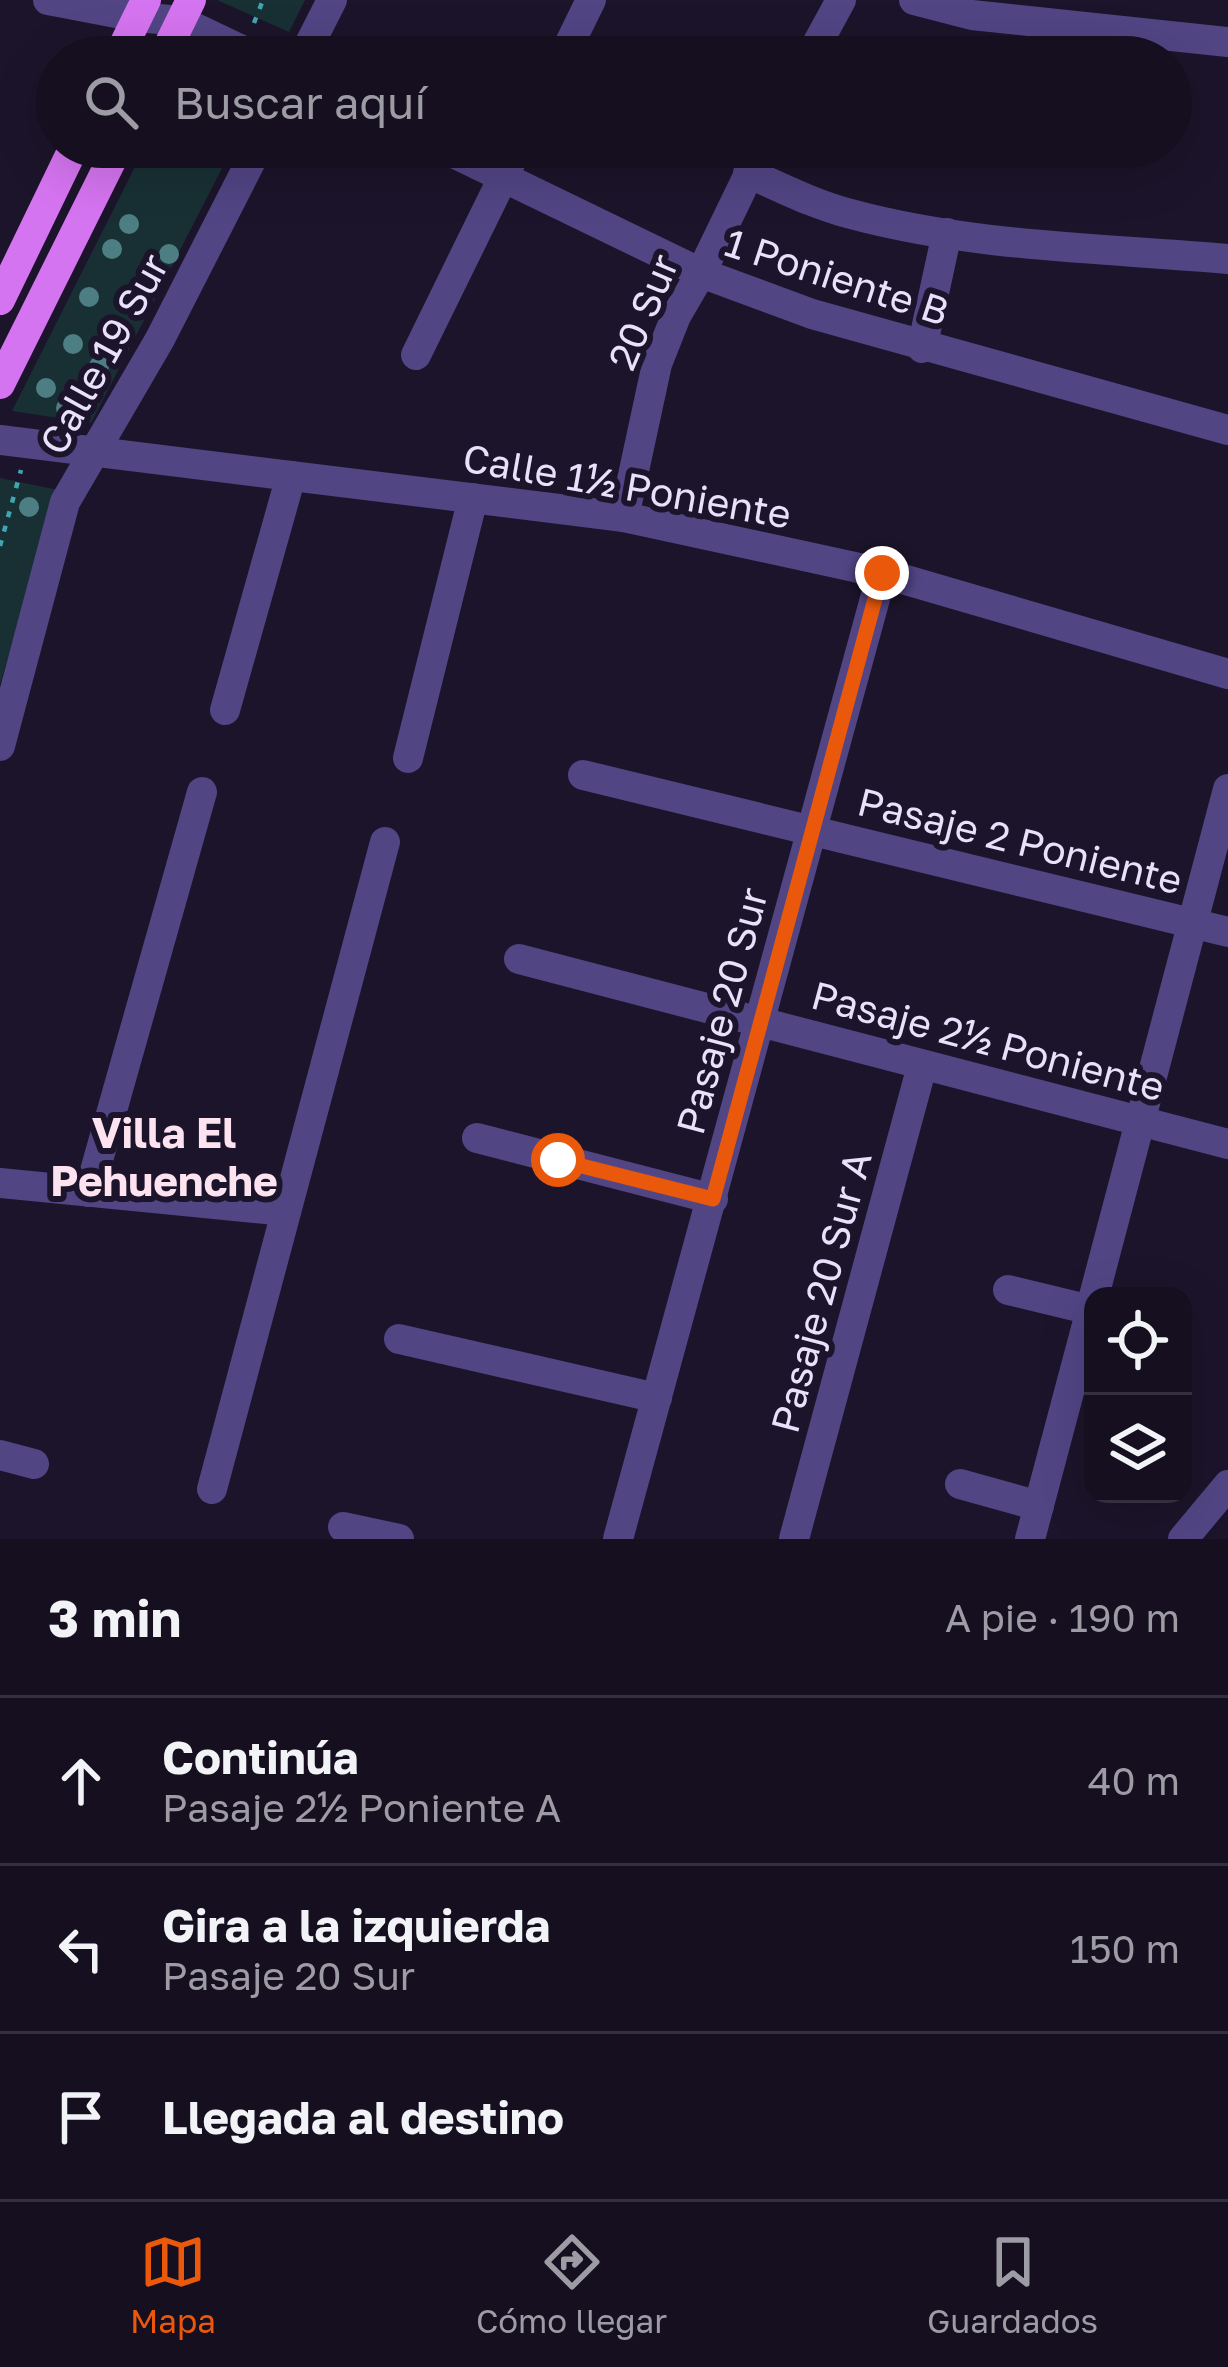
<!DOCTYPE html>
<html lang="es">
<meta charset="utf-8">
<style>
body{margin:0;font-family:"Golos Text",sans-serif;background:#1e1829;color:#f1f3f6}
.controls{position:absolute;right:36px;bottom:36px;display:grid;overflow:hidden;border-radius:24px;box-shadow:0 12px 48px #0002}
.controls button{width:108px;height:108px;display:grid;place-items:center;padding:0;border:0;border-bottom:3px solid #342f3e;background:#150f20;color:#f1f3f6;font:60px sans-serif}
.stop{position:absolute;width:36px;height:36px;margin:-27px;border:9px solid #ea580c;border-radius:50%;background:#fff}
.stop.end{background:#ea580c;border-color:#fff;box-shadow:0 3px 12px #0008}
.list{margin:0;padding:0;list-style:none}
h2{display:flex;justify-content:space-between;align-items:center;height:156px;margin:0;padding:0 48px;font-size:51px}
h2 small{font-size:39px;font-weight:400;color:#9d9ca5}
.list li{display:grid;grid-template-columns:78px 1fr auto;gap:36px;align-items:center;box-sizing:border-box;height:168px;padding:0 48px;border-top:3px solid #342f3e}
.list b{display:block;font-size:45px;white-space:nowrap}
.list p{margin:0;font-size:39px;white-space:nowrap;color:#9d9ca5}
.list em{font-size:39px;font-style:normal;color:#9d9ca5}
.icon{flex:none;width:66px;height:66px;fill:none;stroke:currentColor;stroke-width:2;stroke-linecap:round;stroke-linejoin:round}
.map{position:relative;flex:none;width:1228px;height:1539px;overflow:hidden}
.search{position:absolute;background:#150f20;box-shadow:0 12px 48px #0002;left:36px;right:36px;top:36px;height:132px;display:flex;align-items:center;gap:30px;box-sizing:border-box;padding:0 42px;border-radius:66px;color:#9d9ca5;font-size:45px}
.sheet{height:660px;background:#150f20}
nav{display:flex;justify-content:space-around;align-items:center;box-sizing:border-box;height:168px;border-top:3px solid #342f3e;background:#150f20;font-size:33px;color:#9d9ca5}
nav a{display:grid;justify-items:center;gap:6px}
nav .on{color:#ea580c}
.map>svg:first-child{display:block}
.green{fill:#183034}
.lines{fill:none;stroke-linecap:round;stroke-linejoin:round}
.path{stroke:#3fa6b1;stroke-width:4.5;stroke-dasharray:6 9;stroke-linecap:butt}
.minor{stroke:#514584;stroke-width:30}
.major{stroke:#d574f0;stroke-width:30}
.tree{fill:#4c7e83}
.route{stroke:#ea580c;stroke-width:15}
.labels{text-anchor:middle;stroke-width:12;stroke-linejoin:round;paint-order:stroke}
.street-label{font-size:39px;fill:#e8e1fc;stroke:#1c142a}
.neighbourhood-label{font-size:42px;font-weight:bold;fill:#fce3ef;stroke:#1c142a}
</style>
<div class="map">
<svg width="1228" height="1539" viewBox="0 0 1228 1539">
<rect width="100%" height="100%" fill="#1c142a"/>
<g class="green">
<polygon points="217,0 305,0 289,32"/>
<polygon points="145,147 233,147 91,423 12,411"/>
<polygon points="0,478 58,490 0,684"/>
</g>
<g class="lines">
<g class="path">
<polyline points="254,23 263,0"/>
<polyline points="0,546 21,470"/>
</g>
<g class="minor">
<polyline points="48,0 137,17 181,21 256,57"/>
<polyline points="914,0 972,15 1228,42"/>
<polyline points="303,57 332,0"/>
<polyline points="563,57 591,0"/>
<polyline points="810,57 841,0"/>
<polyline points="441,147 701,273 812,314 1228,430"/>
<path d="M748,173c34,15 67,32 103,41 122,33 252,34 377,45"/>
<polyline points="922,348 947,233"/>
<polyline points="416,355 518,147"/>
<polyline points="0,440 624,517 882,573 1228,674"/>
<polyline points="624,517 657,364 676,316 701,273 762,147"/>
<polyline points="225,710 291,476"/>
<polyline points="0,746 65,502 160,339 258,147"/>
<polyline points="408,758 473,498"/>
<polyline points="583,775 1228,932"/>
<polyline points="519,959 1228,1144"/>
<polyline points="477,1138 713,1199"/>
<polyline points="0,1183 286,1211"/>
<polyline points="89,1192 202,792"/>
<polyline points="1008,1290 1091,1310"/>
<polyline points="1094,1296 1228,789"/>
<polyline points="399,1339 657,1398"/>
<polyline points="0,1455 34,1464"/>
<polyline points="960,1484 1039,1506"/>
<polyline points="212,1489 385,842"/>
<polyline points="343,1527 399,1539"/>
<polyline points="618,1539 882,573"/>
<polyline points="794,1539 922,1066"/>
<polyline points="1030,1539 1093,1302"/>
<polyline points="1183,1539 1228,1485"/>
</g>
<g class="major">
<polyline points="118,57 146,0"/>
<polyline points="163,57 191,0"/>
<polyline points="0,300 74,147"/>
<polyline points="0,384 118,147"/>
</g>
</g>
<g class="tree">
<circle cx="129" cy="224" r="10"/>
<circle cx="112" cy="249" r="10"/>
<circle cx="169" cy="254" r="10"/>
<circle cx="89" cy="297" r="10"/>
<circle cx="73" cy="344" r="10"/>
<circle cx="99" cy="366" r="10"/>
<circle cx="46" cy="388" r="10"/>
<circle cx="66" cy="408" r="10"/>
<circle cx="29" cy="507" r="10"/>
</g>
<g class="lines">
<polyline class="route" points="558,1160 713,1199 882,573"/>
</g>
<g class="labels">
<g class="street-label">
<text transform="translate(837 277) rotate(18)" y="14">1 Poniente B</text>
<text transform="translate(643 312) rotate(-67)" y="14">20 Sur</text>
<text transform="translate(104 354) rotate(-61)" y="14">Calle 19 Sur</text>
<text transform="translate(627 486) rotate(10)" y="14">Calle 1½ Poniente</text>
<text transform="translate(1020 841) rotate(14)" y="14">Pasaje 2 Poniente</text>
<text transform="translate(722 1011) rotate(-75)" y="14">Pasaje 20 Sur</text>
<text transform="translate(988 1041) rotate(15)" y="14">Pasaje 2½ Poniente</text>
<text transform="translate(821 1292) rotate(-75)" y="14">Pasaje 20 Sur A</text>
</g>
<g class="neighbourhood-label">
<text x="164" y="1148">Villa El<tspan x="164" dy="48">Pehuenche</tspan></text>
</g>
</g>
</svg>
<div class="controls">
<button><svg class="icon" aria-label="locate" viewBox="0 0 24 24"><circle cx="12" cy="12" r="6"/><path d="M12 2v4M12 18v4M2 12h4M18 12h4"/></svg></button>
<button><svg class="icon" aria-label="layers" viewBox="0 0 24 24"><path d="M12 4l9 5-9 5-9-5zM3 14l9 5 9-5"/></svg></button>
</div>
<div class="stop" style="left:558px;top:1160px"></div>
<div class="stop end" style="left:882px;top:573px"></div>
<div class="search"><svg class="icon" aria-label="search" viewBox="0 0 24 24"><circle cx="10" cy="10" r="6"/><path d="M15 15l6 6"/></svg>Buscar aquí</div>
</div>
<section class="sheet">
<h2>3 min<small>A pie · 190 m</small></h2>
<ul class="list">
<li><svg class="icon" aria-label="ahead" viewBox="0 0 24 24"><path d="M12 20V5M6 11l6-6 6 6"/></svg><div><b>Continúa</b><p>Pasaje 2½ Poniente A</p></div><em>40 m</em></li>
<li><svg class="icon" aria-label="left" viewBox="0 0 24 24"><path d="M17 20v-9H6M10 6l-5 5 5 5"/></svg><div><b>Gira a la izquierda</b><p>Pasaje 20 Sur</p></div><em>150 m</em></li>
<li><svg class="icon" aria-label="arrive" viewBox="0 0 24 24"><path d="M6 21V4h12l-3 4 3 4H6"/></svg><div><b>Llegada al destino</b></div></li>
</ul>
</section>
<nav>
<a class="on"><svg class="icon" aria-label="map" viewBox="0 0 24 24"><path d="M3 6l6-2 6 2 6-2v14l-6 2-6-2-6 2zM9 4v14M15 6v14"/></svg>Mapa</a>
<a><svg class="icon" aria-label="directions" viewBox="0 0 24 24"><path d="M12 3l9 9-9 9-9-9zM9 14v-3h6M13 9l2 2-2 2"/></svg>Cómo llegar</a>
<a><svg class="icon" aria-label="saved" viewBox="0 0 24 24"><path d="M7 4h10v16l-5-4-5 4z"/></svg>Guardados</a>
</nav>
